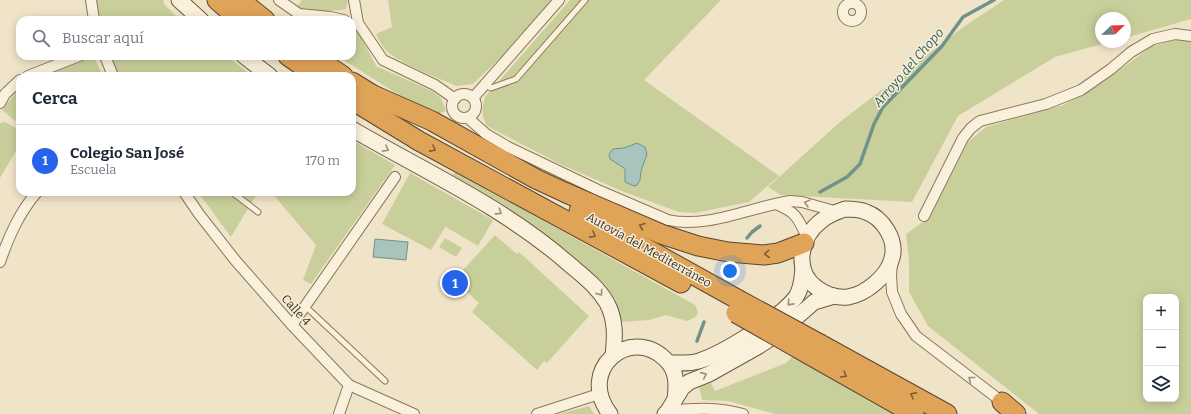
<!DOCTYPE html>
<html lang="es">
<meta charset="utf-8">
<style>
body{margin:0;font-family:Bitter,serif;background:#f6f6f7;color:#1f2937}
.controls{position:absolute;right:12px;bottom:12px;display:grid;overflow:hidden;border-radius:8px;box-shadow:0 2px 10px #0003}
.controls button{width:36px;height:36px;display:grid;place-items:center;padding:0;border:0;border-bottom:1px solid #e0e1e3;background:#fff;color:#1f2937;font:20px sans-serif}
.compass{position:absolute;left:1095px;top:12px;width:36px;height:36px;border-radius:50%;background:#fff;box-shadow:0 2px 10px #0003;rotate:67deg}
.you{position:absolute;left:730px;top:271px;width:14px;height:14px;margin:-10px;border:3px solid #fff;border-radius:50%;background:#1a73e8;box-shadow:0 0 0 6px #1a73e833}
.badge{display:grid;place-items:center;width:26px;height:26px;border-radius:50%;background:#2563eb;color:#fff;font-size:13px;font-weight:700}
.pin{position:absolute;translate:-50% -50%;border:2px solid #fff;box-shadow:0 1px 4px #0006}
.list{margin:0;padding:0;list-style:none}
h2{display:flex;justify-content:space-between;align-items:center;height:52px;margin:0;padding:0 16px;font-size:17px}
h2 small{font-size:13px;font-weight:400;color:#747a83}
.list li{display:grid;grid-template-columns:26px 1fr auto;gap:12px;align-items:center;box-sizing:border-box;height:72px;padding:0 16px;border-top:1px solid #e0e1e3}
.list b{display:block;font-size:15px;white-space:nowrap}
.list p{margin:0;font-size:13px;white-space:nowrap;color:#747a83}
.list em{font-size:13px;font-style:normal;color:#747a83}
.icon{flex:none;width:22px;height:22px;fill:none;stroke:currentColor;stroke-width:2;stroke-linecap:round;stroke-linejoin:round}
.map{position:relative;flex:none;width:1191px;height:414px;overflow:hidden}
.search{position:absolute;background:#fff;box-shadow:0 2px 10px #0003;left:16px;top:16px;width:340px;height:44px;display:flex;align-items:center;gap:10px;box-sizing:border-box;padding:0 14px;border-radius:12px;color:#747a83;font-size:15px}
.panel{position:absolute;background:#fff;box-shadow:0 2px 10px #0003;left:16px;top:72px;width:340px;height:124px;border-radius:12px}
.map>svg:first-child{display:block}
.green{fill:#c9cf9b;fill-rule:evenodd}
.water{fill:#a9c4bc;stroke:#6f938a}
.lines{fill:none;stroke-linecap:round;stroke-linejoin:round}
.stream{stroke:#6f938a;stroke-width:3.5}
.lane-casing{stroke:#8d765c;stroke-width:7}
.street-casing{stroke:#8d765c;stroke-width:12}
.secondary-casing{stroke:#6f573f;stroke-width:17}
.highway-casing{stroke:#5b4430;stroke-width:21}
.lane{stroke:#faf1dc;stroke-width:5}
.street{stroke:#faf1dc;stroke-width:10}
.secondary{stroke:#faf1dc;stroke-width:15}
.highway{stroke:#e0a458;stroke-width:19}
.highway-bridge-casing{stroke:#5b4430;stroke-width:21;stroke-linecap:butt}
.highway-bridge{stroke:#e0a458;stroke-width:19}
.oneway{stroke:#9c907e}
.oneway2{stroke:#7e5d36}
.labels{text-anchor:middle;stroke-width:3;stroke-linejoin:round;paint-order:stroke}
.street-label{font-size:12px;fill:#3d2e20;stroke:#f7eed8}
.water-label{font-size:13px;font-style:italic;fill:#2f5d5a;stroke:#f7eed8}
</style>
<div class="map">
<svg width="1191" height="414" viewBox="0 0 1191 414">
<rect width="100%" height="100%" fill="#f0e4c8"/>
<g class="green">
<polygon points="96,0 163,0 164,4 180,20 96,20"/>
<path d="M302,0h46l-2,9c-11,2 -40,5 -49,-2z"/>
<path d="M388,0h166l-53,57 -28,27 -16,2c-19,-8 -53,-21 -68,-33 -6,-5 -10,-12 -13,-19l16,-7z"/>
<path d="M570,0h151l-77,80 135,96 -30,26 -54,11 -16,-1 -55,-20 -64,-28 -73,-38c-6,-10 -5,-18 -2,-29z"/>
<polygon points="1004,0 1191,0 1191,19 1125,38 1125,18 1101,18 1101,42 1109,42 1055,57 958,116 912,202 781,195 768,187 840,122 962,28"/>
<polygon points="352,29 359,32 376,66 432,91 441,98 446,111 435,115 423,110 337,56 352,56"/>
<path d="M1174,39l17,1v374h-152l-111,-88 -19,-34v-32l-3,-26 24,-17 38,-75 18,-15 77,-22 36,-20 52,-38zM1146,297h30v102h-30z"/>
<polygon points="110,56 227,56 252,76 118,76"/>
<polygon points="94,57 103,76 42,76 74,63"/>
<polygon points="20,88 20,125 2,110 17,91"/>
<polygon points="5,122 20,130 20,144 0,178 0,123"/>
<polygon points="352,140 395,165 311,284 303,280 316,245 271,192 352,192"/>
<polygon points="456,172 695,305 698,312 696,317 687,321 666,315 649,320 621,322 615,298 590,274 525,220 452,175"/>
<polygon points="410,173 493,220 478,246 446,227 446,226 431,250 382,224"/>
<polygon points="198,192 258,192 231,237"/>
<polygon points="495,235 517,254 519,252 589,316 547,363 544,361 537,370 472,312 479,303 454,280"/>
<polygon points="445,238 462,248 456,257 439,247"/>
<polygon points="793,356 897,414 775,414 728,401 702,400 699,386 711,383 715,391 786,363"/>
<polygon points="589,406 594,414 559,414"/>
</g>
<g class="water">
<polygon points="637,143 645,147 647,154 641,171 640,180 637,185 634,186 625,182 625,170 624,168 610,159 609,154 613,149 624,148"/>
<polygon points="375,239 408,242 406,260 373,257"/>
</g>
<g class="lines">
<g class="stream">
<polyline points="820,192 847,177 860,164 874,124 883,107 942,46 963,17 994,0"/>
<polyline points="747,238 752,232 760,226"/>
<polyline points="728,277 735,264"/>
<polyline points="697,341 704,322"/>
</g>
<defs>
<g id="lane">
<polyline points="484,84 491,88 516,79 585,0"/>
<polyline points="232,192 258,212"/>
<polyline points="305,306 385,381"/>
</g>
<g id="street">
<polyline points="91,0 94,20"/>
<polyline points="279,0 299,14 330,17 344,20"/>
<polyline points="354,0 358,23 383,60 435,85 455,99"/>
<circle cx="852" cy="12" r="9"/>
<polyline points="105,56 113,76"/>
<polyline points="28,76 79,56"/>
<circle cx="464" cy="106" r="12"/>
<polyline points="473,98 559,0"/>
<polyline points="0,103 5,94 20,80"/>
<path d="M468,118l18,16 22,13 90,43 70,30c39,9 83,-13 122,-19l12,1 36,10"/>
<polyline points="184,192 199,214 235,260 292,325 349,385 414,414"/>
<path d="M776,204c21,9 21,13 31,33"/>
<polyline points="924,216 963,138 971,128 980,121 1046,104 1081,90 1111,69 1131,52 1153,39 1175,34 1191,36"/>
<path d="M0,262c9,-26 19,-49 37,-70"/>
<polyline points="892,264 891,275 892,292 901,314 916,336 1005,404"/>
<polyline points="292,325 395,177"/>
<path d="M668,411c28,-3 48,-4 75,3"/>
<polyline points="339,414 349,385"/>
<polyline points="537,414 599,394"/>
</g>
<g id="secondary">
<polyline points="179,0 201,20"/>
<polyline points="244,56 270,76"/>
<path d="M352,129c74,43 152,78 217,135 14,12 28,22 38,39 9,17 8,34 6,53"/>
<path d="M845,209c7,0 14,0 21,3 17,6 31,28 26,46 -4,18 -26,36 -44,39 -11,1 -22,-2 -31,-9 -24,-17 -17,-51 4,-67 7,-6 15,-9 24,-12z"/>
<path d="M669,363c10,0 21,1 30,-2 25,-8 81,-43 97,-64 6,-9 6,-19 7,-29"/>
<path d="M610,414c-34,-44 20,-89 55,-55 12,11 12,25 10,40"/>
<polyline points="665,414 668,411 682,388 689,382 709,374 759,346 780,332 814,302 834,296"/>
</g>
<g id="highway">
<polyline points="217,0 240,20"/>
<polyline points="240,0 265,20"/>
<polyline points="288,56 317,76"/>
<polyline points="313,56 343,76"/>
<polyline points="352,82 381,100"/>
<polyline points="371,94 432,121 536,179 564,192 661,234 698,246 728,252 764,255 778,253 804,243"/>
<polyline points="352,100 419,141 681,283"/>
<polyline points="579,211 737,299"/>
<polyline points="820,344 947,414"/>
<polyline points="810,355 914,414"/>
<polyline points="1002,402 1016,414"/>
</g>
</defs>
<use href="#lane" class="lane-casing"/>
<use href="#street" class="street-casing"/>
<use href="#secondary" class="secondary-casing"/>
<use href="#highway" class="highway-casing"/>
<use href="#lane" class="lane"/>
<use href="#street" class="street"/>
<use href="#secondary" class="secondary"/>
<use href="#highway" class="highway"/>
<defs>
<g id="highway-bridge">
<polyline points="737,299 820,344"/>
<polyline points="736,313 810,355"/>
</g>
</defs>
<use href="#highway-bridge" class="highway-bridge-casing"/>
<use href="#highway-bridge" class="highway-bridge"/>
</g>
<defs><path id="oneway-chevron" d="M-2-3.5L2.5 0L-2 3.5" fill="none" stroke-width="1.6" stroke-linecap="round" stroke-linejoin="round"/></defs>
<g class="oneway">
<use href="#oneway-chevron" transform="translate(386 149) rotate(29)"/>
<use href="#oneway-chevron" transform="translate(807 203) rotate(-165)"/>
<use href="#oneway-chevron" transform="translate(499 212) rotate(33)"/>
<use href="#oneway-chevron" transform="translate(600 293) rotate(55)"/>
<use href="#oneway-chevron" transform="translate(790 303) rotate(132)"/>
<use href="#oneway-chevron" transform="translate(704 375) rotate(-24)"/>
<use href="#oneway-chevron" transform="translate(971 379) rotate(-142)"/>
</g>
<g class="oneway2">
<use href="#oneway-chevron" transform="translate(433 149) rotate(28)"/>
<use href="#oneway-chevron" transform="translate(642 226) rotate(-157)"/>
<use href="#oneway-chevron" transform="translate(593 235) rotate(29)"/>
<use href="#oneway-chevron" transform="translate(767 254) rotate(176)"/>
<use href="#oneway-chevron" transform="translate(844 375) rotate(30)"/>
<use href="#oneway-chevron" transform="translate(913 395) rotate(-151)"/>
</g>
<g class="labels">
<g class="street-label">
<text transform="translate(649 250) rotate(29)" y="4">Autovía del Mediterráneo</text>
<text transform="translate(296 310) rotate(48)" y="4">Calle 4</text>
</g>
<g class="water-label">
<text transform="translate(908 67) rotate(-49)" y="5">Arroyo del Chopo</text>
</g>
</g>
</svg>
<div class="controls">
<button>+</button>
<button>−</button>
<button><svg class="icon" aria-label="layers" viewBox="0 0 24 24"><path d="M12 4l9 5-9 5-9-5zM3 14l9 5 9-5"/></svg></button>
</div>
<svg class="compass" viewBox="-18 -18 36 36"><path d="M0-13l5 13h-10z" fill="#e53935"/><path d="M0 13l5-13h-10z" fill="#747a83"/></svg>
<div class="you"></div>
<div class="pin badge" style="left:455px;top:283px">1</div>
<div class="search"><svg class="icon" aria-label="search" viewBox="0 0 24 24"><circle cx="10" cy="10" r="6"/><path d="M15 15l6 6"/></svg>Buscar aquí</div>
<section class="panel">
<h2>Cerca<small></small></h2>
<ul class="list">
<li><span class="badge">1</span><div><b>Colegio San José</b><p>Escuela</p></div><em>170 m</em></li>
</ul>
</section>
</div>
